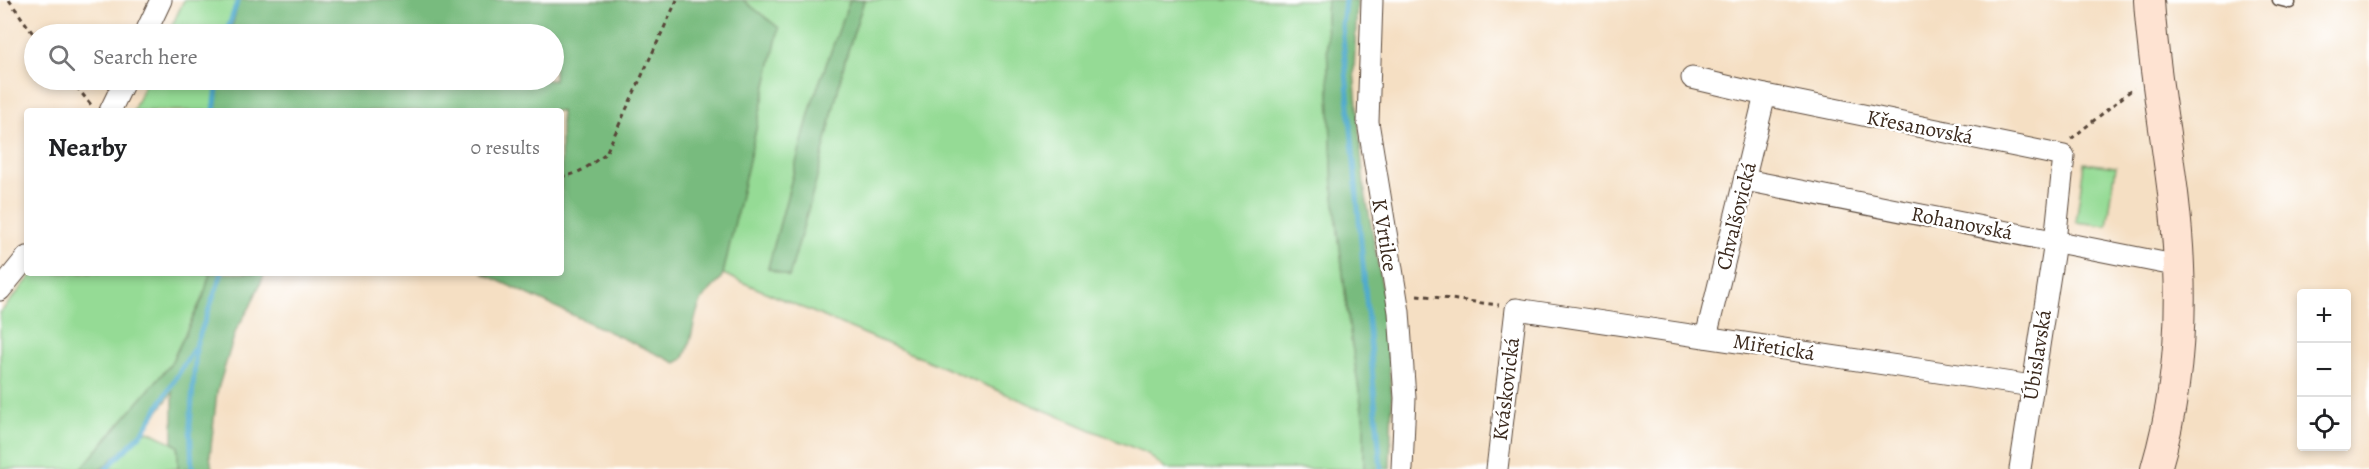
<!DOCTYPE html>
<meta charset="utf-8">
<style>
body{margin:0;font-family:Alegreya,serif;background:#f2f2f2;color:#202124}
.controls{position:absolute;right:18px;bottom:18px;display:grid;overflow:hidden;border-radius:6px;box-shadow:0 3px 9px #0003}
.controls button{width:54px;height:54px;display:grid;place-items:center;padding:0;border:0;border-bottom:2px solid #e0e0e0;background:#fff;color:#202124;font:30px sans-serif}
.list{margin:0;padding:0;list-style:none}
h2{display:flex;justify-content:space-between;align-items:center;height:78px;margin:0;padding:0 24px;font-size:26px}
h2 small{font-size:20px;font-weight:400;color:#757577}
.icon{flex:none;width:33px;height:33px;fill:none;stroke:currentColor;stroke-width:2;stroke-linecap:round;stroke-linejoin:round}
.map{position:relative;flex:none;width:2369px;height:469px;overflow:hidden}
.search{position:absolute;background:#fff;box-shadow:0 3px 9px #0003;left:24px;top:24px;width:540px;height:66px;display:flex;align-items:center;gap:15px;box-sizing:border-box;padding:0 21px;border-radius:33px;color:#757577;font-size:22px}
.panel{position:absolute;background:#fff;box-shadow:0 3px 9px #0003;left:24px;top:108px;width:540px;height:168px;border-radius:6px}
.map>svg:first-child{display:block}
.green{fill:#95db95;stroke:#68825a;stroke-width:1.5}
.forest{fill:#78bb7e;stroke:#5a724e;stroke-width:1.5}
.lines{fill:none;stroke-linecap:round;stroke-linejoin:round}
.stream{stroke:#4faacd;stroke-width:5}
.lane-casing{stroke:#574537;stroke-width:13}
.street-casing{stroke:#574537;stroke-width:23}
.secondary-casing{stroke:#574537;stroke-width:32}
.path{stroke:#574537;stroke-width:3;stroke-dasharray:4.5 4.5;stroke-linecap:butt}
.lane{stroke:#fff;stroke-width:10}
.street{stroke:#fff;stroke-width:21}
.secondary{stroke:#fee3d2;stroke-width:30}
.labels{text-anchor:middle;stroke-width:5;stroke-linejoin:round;paint-order:stroke}
.street-label{font-size:21px;fill:#3b2a1e;stroke:#fff}
</style>
<div class="map">
<svg width="2369" height="469" viewBox="0 0 2369 469">
<rect width="100%" height="100%" fill="#fff"/>
<filter id="ink" filterUnits="userSpaceOnUse"><feTurbulence type="fractalNoise" baseFrequency=".0167" numOctaves="2"/><feDisplacementMap in="SourceGraphic" scale="12" xChannelSelector="R" yChannelSelector="G"/><feConvolveMatrix kernelMatrix="1 2 1 2 8 2 1 2 1" color-interpolation-filters="sRGB"/></filter>
<filter id="wash" filterUnits="userSpaceOnUse"><feTurbulence type="fractalNoise" baseFrequency=".008" numOctaves="4" result="noise"/><feDisplacementMap in="SourceGraphic" scale="24" xChannelSelector="R" yChannelSelector="G"/><feGaussianBlur stdDeviation="1.35" result="paint"/><feColorMatrix in="noise" values="0 0 0 0 0 0 0 0 0 0 0 0 0 0 0 0 0 1.4 0 .05"/><feComposite in="paint" operator="in"/></filter>
<g filter="url(#wash)">
<rect width="100%" height="100%" fill="#f5dfc3"/>
<g class="green">
<polygon points="184,0 239,0 230,34 168,34"/>
<polygon points="743,0 850,0 813,100 768,268 789,277 817,178 845,60 864,0 1327,0 1326,17 1333,188 1349,325 1364,423 1364,469 1165,469 1148,454 723,274 779,28"/>
<polygon points="147,80 219,80 216,111 133,111"/>
<polygon points="2084,163 2116,167 2107,226 2076,222"/>
<polygon points="34,273 210,273 205,292 170,365 81,469 0,469 0,313"/>
<polygon points="149,431 178,446 178,469 101,469 135,437"/>
</g>
<g class="forest">
<path d="M239,0h504l36,28 -56,246c-5,13 -18,17 -23,30 -8,17 -7,39 -17,55l-7,4 -194,-90h79v-162h-345l3,-31h335v-46h-324z"/>
<polygon points="850,0 864,0 845,60 817,178 789,277 768,268 813,100"/>
<polygon points="1327,0 1357,0 1354,71 1364,186 1382,286 1392,399 1390,469 1364,469 1364,423 1349,325 1333,188 1326,17"/>
<polygon points="210,273 265,273 250,307 236,330 217,392 210,456 212,469 178,469 178,446 173,443 173,392 139,436 101,469 81,469 170,365 203,298"/>
</g>
<g class="lines">
<g class="stream">
<polyline points="1345,0 1342,26 1381,469"/>
<polyline points="226,34 238,0"/>
<polyline points="214,111 218,80"/>
<polyline points="106,469 143,432 196,345 222,273"/>
<polyline points="192,469 190,425 196,348"/>
</g>
</g>
</g>
<g filter="url(#ink)">
<g class="lines">
<defs>
<polyline id="lane" points="2278,0 2290,3"/>
<g id="street">
<polyline points="1372,0 1368,122 1399,312 1405,398 1402,469"/>
<polyline points="145,34 161,0"/>
<polyline points="1692,78 1765,95 2064,156 2055,242 2020,469"/>
<polyline points="110,111 125,80"/>
<polyline points="1745,180 2179,266"/>
<polyline points="0,290 27,257"/>
<polyline points="1706,337 1765,95"/>
<polyline points="1497,469 1516,309 2032,386"/>
</g>
<path id="secondary" d="M2149,0c5,89 27,177 30,267 3,67 -4,138 -23,202"/>
</defs>
<use href="#lane" class="lane-casing"/>
<use href="#street" class="street-casing"/>
<use href="#secondary" class="secondary-casing"/>
<g class="path">
<polyline points="9,0 34,35"/>
<polyline points="71,80 92,106"/>
<polyline points="2071,139 2134,88"/>
<path d="M561,176c16,1 33,-14 45,-23l71,-153"/>
<polyline points="1417,295 1499,305"/>
</g>
<use href="#lane" class="lane"/>
<use href="#street" class="street"/>
<use href="#secondary" class="secondary"/>
</g>
</g>
<g class="labels">
<g class="street-label">
<text transform="translate(1920 127) rotate(11)" y="7">Křesanovská</text>
<text transform="translate(1736 216) rotate(-76)" y="7">Chvalšovická</text>
<text transform="translate(1962 223) rotate(11)" y="7">Rohanovská</text>
<text transform="translate(1385 235) rotate(81)" y="7">K Vrtilce</text>
<text transform="translate(1774 347) rotate(9)" y="7">Miřetická</text>
<text transform="translate(2037 355) rotate(-81)" y="7">Úbislavská</text>
<text transform="translate(1506 389) rotate(-83)" y="7">Kváskovická</text>
</g>
</g>
</svg>
<div class="controls">
<button>+</button>
<button>−</button>
<button><svg class="icon" aria-label="locate" viewBox="0 0 24 24"><circle cx="12" cy="12" r="6"/><path d="M12 2v4M12 18v4M2 12h4M18 12h4"/></svg></button>
</div>
<div class="search"><svg class="icon" aria-label="search" viewBox="0 0 24 24"><circle cx="10" cy="10" r="6"/><path d="M15 15l6 6"/></svg>Search here</div>
<section class="panel">
<h2>Nearby<small>0 results</small></h2>
<ul class="list">
</ul>
</section>
</div>
